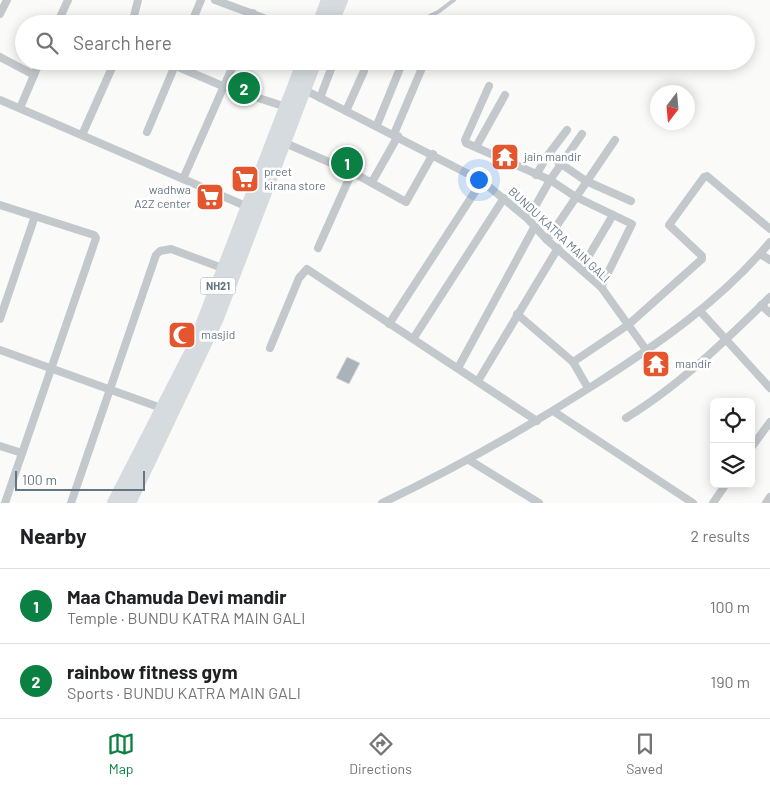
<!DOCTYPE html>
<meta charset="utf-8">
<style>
body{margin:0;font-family:Barlow,sans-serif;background:#f6f6f6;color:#202124}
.controls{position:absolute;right:15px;bottom:15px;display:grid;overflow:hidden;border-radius:8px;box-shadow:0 2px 12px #0003}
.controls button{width:45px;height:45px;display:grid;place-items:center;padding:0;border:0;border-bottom:1px solid #e0e0e0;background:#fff;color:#202124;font:25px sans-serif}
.compass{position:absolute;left:650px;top:85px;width:45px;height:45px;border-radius:50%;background:#fff;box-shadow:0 2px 12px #0003;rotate:196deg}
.scale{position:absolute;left:15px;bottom:12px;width:130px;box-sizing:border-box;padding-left:5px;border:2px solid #657683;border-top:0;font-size:14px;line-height:18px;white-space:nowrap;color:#657683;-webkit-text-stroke:4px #fff;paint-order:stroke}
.you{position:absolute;left:478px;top:179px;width:18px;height:18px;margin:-12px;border:4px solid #fff;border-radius:50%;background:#1a73e8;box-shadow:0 0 0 8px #1a73e833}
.badge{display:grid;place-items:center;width:32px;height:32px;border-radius:50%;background:#0b8043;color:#fff;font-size:16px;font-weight:700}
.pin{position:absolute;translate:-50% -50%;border:2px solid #fff;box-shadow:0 1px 5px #0006}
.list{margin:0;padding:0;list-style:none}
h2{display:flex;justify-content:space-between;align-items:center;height:65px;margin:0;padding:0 20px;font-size:21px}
h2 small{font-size:16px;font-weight:400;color:#757577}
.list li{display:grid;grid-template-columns:32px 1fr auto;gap:15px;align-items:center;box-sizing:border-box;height:75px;padding:0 20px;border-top:1px solid #e0e0e0}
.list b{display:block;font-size:19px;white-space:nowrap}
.list p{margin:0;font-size:16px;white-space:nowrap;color:#757577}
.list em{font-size:16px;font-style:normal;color:#757577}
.icon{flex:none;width:28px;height:28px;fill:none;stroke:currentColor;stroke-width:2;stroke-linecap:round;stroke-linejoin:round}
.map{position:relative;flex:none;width:770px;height:503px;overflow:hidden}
.search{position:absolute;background:#fff;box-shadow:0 2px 12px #0003;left:15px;right:15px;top:15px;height:55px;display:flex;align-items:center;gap:12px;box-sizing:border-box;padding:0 18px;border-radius:28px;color:#757577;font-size:19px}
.sheet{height:215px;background:#fff}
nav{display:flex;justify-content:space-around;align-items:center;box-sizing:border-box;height:70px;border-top:1px solid #e0e0e0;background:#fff;font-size:14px;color:#757577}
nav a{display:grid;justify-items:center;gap:2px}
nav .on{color:#0b8043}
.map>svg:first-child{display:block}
.building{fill:#aab3b9;stroke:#dcdcda}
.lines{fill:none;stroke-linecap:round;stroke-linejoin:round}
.service{stroke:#c3c8cc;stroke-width:4}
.minor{stroke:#c3c8cc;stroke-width:8}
.trunk{stroke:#d6dbdf;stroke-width:14}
.labels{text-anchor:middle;stroke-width:5;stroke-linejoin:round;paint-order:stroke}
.shield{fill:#fff;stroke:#939fa8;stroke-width:1}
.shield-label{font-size:11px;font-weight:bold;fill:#657683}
.poi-label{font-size:12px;fill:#657683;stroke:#fff;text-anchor:start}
.street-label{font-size:12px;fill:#657683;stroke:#fff}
</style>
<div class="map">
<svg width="770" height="503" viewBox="0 0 770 503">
<rect width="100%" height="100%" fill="#fafaf8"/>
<polygon class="building" points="347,357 360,363 349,384 336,378"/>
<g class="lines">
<g class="service">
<polyline points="336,18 363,24"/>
<polyline points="413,24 438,12 454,0"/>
</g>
<g class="minor">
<polyline points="215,0 280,24"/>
<polyline points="0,14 7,0"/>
<polyline points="57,24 68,0"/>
<polyline points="132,24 138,0"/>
<polyline points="191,24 201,0"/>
<polyline points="249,24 253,13"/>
<polyline points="349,24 350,22"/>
<polyline points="0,57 34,75"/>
<polyline points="164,61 225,87 286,107"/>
<polyline points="489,86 465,140 466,143 550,180 576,197 632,224 601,287"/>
<polyline points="303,89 482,181 528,219 547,240 601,287 647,351"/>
<polyline points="320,98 334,61"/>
<polyline points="0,100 248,207"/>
<polyline points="20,108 40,61"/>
<polyline points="346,111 364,71"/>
<polyline points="377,125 403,61"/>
<polyline points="567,130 548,155 586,181 631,201"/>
<polyline points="147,132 176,63"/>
<polyline points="394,134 425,61"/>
<polyline points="82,135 115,61"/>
<polyline points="285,143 352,172 406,202 433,154"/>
<polyline points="476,147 505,95"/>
<polyline points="536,175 548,155"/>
<polyline points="183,179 235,61"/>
<polyline points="372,182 398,136"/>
<polyline points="0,205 94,235 96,238 5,503"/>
<polyline points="528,219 550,180 582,134"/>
<polyline points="547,240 615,140"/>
<polyline points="318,248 352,172"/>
<polyline points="760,254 770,260"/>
<polyline points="581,269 613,215"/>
<polyline points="761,305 770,313"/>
<polyline points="700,311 770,388"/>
<polyline points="517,314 573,362 588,388"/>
<polyline points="0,319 35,216"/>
<polyline points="389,324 482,181"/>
<polyline points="413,339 504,198"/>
<polyline points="270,348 299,278 307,269 537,421"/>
<polyline points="0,350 164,409"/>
<polyline points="573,362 628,325 702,259 702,256 669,225 704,177 707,176 770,229"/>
<polyline points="458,368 535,226"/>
<polyline points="478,381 558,248"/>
<polyline points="553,411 693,503"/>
<path d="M626,418c53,-32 100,-78 144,-121"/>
<polyline points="0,446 22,453"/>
<polyline points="751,448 770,422"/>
<polyline points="469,460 539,503"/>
<polyline points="71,503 156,255 160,251 171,249 225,269"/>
<path d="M382,503c74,-35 143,-74 212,-118 64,-41 127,-84 176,-143"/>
<polyline points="713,503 726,484"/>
<polyline points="766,503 770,497"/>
</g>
<g class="trunk">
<polyline points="319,24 328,0"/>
<polyline points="331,24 341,0"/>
<polyline points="114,503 193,349 304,61"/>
<polyline points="129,503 217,318 315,61"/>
</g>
</g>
<defs>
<symbol id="temple-square" viewBox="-11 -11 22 22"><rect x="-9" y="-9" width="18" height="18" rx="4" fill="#e4572e" stroke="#fff"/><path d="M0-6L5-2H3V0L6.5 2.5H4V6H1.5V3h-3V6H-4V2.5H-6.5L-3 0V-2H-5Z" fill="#fff"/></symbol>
<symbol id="supermarket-square" viewBox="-11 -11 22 22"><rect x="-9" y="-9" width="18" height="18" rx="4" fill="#e4572e" stroke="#fff"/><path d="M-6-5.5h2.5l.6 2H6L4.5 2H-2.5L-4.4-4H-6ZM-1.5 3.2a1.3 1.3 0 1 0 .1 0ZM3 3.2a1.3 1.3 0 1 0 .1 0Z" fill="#fff"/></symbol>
<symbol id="mosque-square" viewBox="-11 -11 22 22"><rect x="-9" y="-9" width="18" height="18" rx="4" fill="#e4572e" stroke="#fff"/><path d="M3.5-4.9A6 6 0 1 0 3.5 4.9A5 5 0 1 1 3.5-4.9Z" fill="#fff"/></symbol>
</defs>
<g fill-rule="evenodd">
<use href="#temple-square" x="489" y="141" width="32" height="32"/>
<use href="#supermarket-square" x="229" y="163" width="32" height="32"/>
<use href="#supermarket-square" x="194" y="181" width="32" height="32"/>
<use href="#mosque-square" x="166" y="319" width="32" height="32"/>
<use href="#temple-square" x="640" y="348" width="32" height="32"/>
</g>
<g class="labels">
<rect class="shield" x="200.5" y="277.5" width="35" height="17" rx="4"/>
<g class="shield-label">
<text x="218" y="290">NH21</text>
</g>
<g class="poi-label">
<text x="524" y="161">jain mandir</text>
<text x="264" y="176">preet<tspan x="264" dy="14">kirana store</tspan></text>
<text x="191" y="194" text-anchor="end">wadhwa<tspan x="191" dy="14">A2Z center</tspan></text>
<text x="201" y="339">masjid</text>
<text x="675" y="368">mandir</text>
</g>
<g class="street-label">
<text transform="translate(559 235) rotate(43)" y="4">BUNDU KATRA MAIN GALI</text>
</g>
</g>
</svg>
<div class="controls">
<button><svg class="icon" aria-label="locate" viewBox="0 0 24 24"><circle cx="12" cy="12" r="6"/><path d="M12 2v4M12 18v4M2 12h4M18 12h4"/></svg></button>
<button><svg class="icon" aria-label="layers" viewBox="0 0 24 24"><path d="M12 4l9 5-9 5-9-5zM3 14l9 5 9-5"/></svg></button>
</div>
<svg class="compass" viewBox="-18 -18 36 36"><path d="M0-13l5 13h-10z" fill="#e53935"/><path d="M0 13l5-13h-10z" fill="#757577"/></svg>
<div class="scale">100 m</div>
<div class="you"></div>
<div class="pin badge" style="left:347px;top:163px">1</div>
<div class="pin badge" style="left:244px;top:88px">2</div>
<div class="search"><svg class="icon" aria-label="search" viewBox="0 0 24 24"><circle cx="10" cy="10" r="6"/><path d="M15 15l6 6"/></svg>Search here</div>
</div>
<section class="sheet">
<h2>Nearby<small>2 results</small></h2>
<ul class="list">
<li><span class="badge">1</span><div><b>Maa Chamuda Devi mandir</b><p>Temple · BUNDU KATRA MAIN GALI</p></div><em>100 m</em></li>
<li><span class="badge">2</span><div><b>rainbow fitness gym</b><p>Sports · BUNDU KATRA MAIN GALI</p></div><em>190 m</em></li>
</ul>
</section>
<nav>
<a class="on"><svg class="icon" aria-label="map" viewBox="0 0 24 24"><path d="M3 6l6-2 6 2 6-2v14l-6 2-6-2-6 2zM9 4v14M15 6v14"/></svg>Map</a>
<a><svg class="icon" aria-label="directions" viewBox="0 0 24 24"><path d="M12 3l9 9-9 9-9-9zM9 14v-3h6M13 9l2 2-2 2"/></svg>Directions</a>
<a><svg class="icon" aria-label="saved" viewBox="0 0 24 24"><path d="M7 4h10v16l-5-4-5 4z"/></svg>Saved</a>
</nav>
